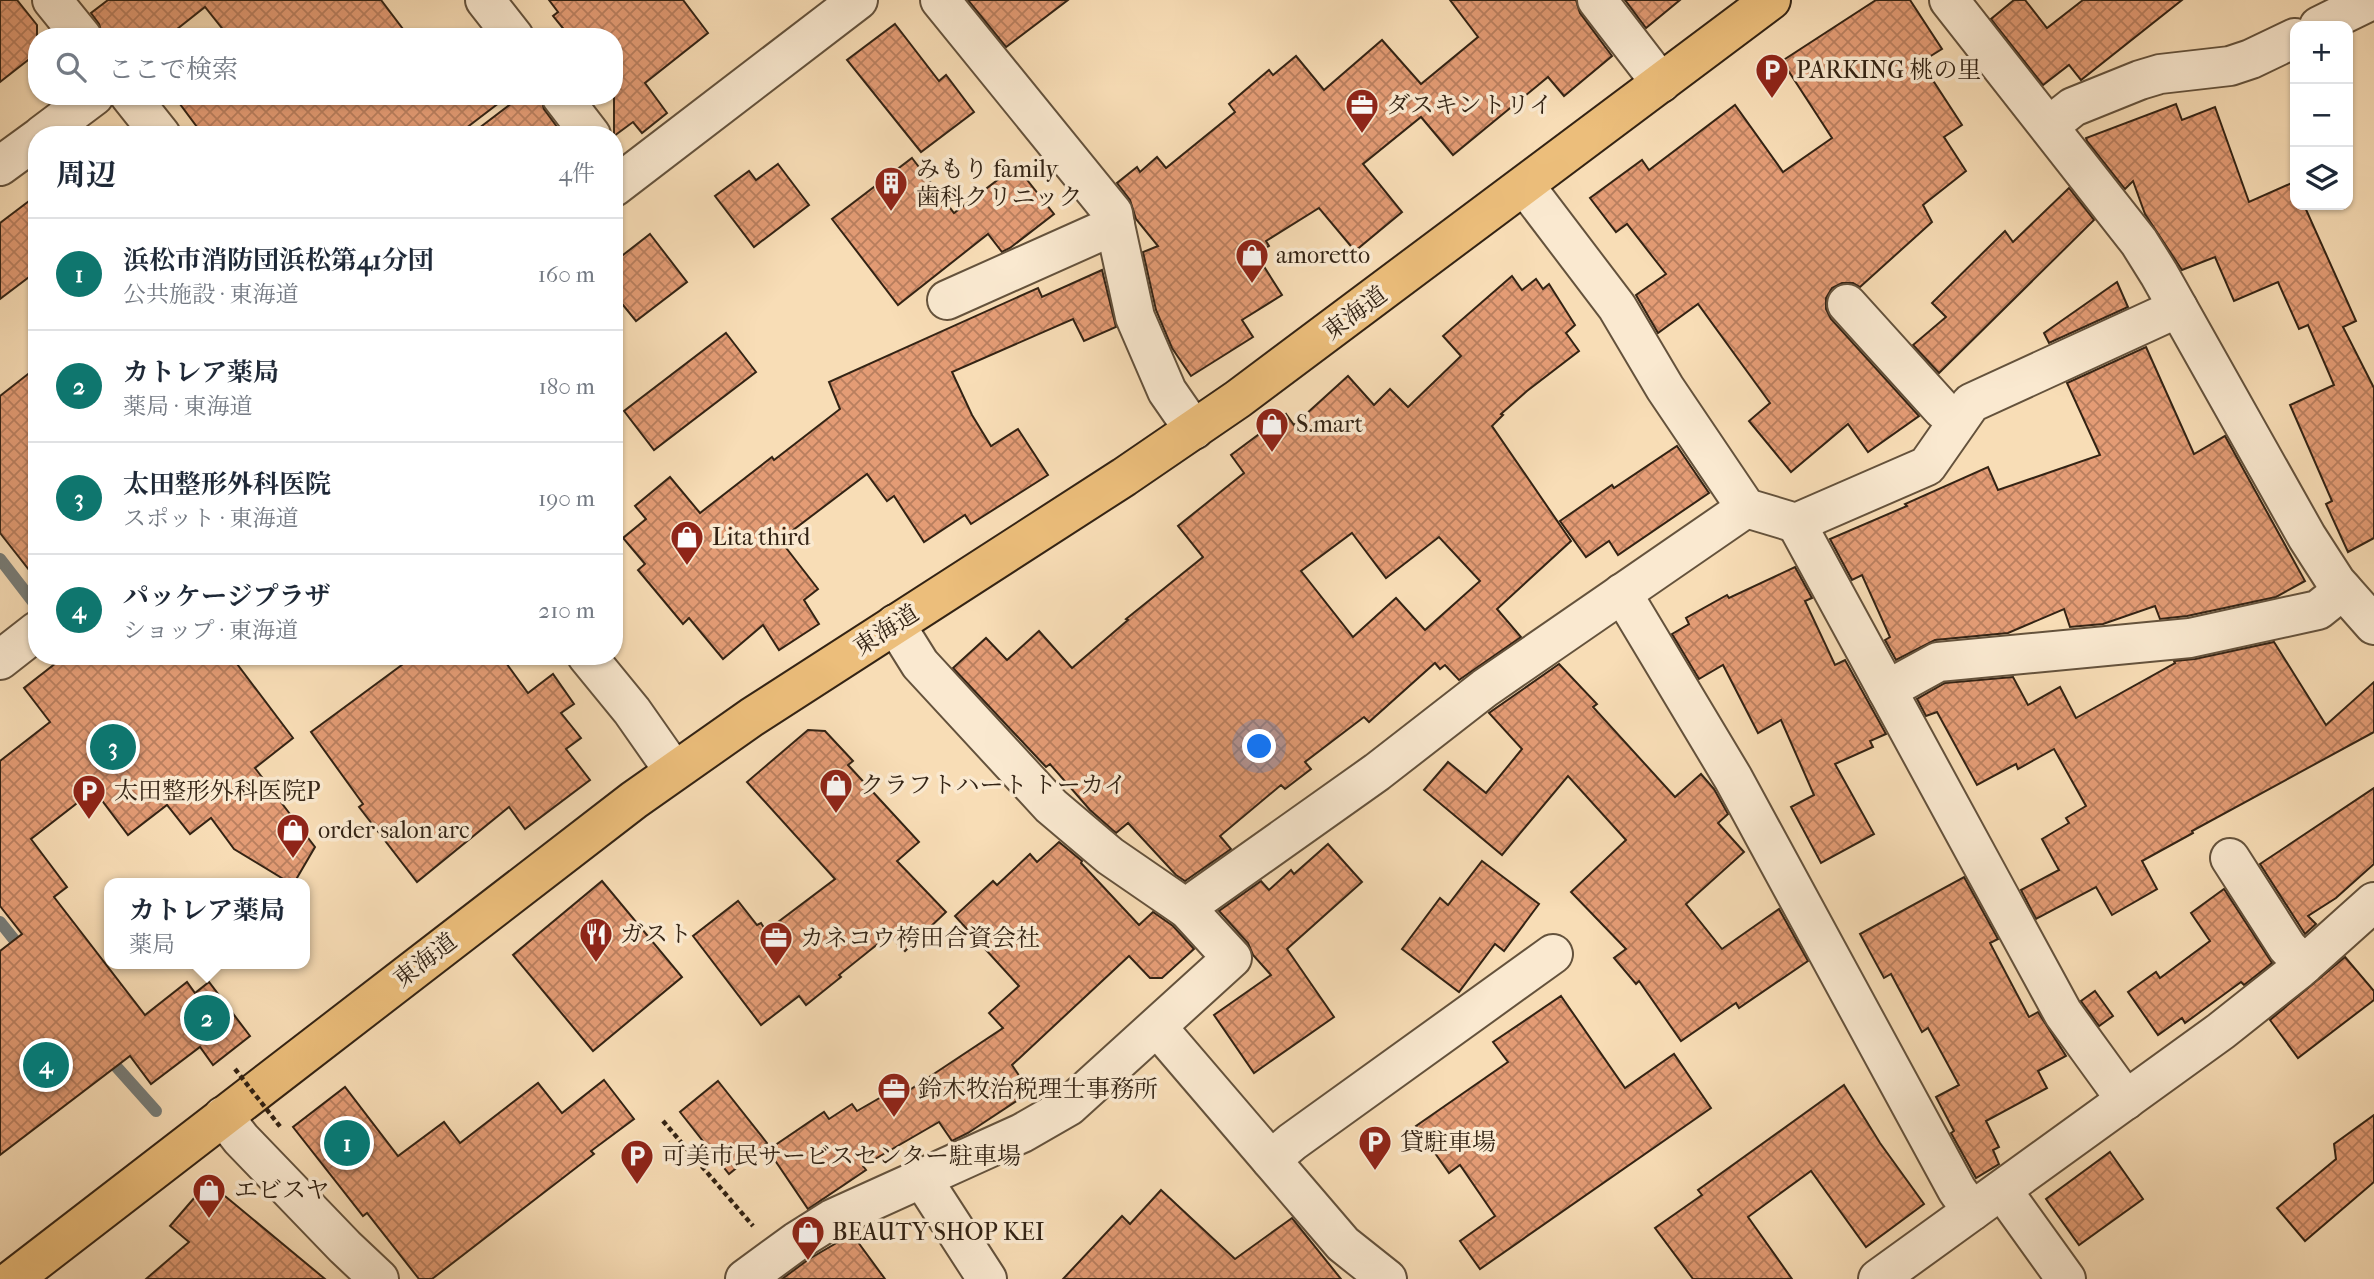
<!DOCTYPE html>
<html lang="ja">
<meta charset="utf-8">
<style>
body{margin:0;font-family:"IM FELL French Canon","Noto Serif JP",serif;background:#f6f6f7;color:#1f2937}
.controls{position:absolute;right:21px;top:21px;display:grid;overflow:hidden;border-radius:14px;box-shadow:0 2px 5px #0004}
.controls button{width:63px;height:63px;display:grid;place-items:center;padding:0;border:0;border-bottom:2px solid #e0e1e3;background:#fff;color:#1f2937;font:35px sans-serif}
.you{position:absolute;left:1260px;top:747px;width:24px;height:24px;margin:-18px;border:5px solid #fff;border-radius:50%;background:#1a73e8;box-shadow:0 0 0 10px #1a73e833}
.badge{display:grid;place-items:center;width:46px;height:46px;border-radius:50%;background:#0f766e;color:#fff;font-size:23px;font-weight:700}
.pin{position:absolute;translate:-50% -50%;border:4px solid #fff;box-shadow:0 2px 7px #0006}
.popup{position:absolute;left:104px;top:878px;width:206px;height:91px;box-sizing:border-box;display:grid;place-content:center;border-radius:14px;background:#fff;filter:drop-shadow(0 2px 5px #0005);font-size:23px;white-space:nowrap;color:#747a83}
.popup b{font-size:26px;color:#1f2937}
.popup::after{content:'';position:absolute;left:50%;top:100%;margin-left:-14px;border:14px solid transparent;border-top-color:#fff}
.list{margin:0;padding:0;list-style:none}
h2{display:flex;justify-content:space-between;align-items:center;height:91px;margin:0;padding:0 28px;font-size:30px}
h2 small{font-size:23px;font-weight:400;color:#747a83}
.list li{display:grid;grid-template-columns:46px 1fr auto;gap:21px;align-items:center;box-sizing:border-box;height:112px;padding:0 28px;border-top:2px solid #e0e1e3}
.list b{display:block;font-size:26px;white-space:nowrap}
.list p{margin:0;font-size:23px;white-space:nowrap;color:#747a83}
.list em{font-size:23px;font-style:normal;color:#747a83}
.icon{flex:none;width:38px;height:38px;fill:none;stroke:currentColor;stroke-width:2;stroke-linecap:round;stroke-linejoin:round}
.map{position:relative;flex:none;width:2374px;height:1279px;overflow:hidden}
.search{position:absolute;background:#fff;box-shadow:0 2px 5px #0004;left:28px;top:28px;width:595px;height:77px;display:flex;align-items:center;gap:18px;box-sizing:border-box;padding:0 24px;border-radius:28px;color:#747a83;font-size:26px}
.panel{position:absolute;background:#fff;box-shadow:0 2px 5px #0004;left:28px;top:126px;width:595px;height:539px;border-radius:28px}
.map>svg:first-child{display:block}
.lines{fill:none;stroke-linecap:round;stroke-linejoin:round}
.stream{stroke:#767c78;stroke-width:12}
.building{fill:url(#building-cross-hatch);stroke:#332314;stroke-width:2;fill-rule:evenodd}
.minor-casing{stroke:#64523c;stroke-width:42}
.highway-casing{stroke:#332314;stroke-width:42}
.path{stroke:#332314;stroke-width:4.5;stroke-dasharray:5 3.5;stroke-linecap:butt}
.minor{stroke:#fae9d0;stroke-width:38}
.highway{stroke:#ecbe7b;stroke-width:38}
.path-bridge{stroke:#332314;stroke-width:4.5;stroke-dasharray:5 3.5;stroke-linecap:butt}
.labels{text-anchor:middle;stroke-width:7;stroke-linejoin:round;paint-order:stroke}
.poi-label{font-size:24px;fill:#332314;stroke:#fae9d0;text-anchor:start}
.street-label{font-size:24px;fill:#332314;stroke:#fae9d0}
</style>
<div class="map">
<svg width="2374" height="1279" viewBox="0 0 2374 1279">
<defs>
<pattern id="building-cross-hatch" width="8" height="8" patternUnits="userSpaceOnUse" patternTransform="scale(1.75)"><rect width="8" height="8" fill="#e49c75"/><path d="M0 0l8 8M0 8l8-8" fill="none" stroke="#b97f5f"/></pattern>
</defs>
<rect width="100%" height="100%" fill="#f8ddb6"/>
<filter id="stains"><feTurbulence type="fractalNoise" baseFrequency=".00286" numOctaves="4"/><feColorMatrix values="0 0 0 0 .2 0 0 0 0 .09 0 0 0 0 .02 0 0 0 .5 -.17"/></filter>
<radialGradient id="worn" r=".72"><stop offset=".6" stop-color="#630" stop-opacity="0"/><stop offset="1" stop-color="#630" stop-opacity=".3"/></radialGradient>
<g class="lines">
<g class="stream">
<polyline points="0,559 34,603"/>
<polyline points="0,922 24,952"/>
<polyline points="105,1054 156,1111"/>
</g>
</g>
<g class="building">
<polygon points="0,0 17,0 37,25 37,53 0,82"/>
<polygon points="108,0 381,0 409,37 229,37 205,7 167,37 103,37 99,24 91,13"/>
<polygon points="549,0 683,0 708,33 645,83 667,113 642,133 633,122 614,136 614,37 570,37 553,16 558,12"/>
<polygon points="968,0 1068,0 1006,47"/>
<polygon points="1450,0 1576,0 1580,13 1612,56 1564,96 1548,77 1453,155 1421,117 1363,164 1402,212 1355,251 1319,208 1266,241 1269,246 1256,254 1282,295 1242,320 1253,337 1191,376 1172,348 1156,310 1143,252 1158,246 1136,219 1130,200 1117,183 1137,167 1140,172 1157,157 1166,168 1235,112 1229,104 1269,70 1273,75 1296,56 1324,90 1382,40 1421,84 1478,37"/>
<polygon points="1625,0 1680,0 1646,28"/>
<polygon points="1876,0 1910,0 1942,49 1921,62 1962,125 1944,137 1966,171 1923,205 1932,222 1860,287 1853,283 1842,283 1832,288 1826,298 1826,309 1831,319 1919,416 1868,452 1848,424 1791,472 1749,421 1770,403 1698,304 1658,333 1636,295 1666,274 1627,224 1616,232 1590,198 1642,160 1649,170 1735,105 1783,172 1832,138 1782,61"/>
<polygon points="2014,0 2025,0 2047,28 2083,0 2182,0 2081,80 2069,65 2043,85 1991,19"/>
<polygon points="895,24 939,81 946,75 974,112 921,152 847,60"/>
<polygon points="174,96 508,96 457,135 203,135"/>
<polygon points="521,96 540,96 544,109 560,131 556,135 470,135"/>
<polygon points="2176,104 2182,120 2215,107 2249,202 2294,182 2295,205 2304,205 2356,321 2343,327 2374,388 2374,538 2348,552 2326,504 2332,501 2290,405 2334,385 2308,325 2299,329 2278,282 2234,301 2215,257 2182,270 2145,214 2133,181 2125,189 2087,141 2086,138"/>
<polygon points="912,158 954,213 1016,166 1054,214 1010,248 1002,252 988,234 898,305 832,219"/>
<polygon points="778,164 809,205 754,247 715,196 749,171 756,180"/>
<polygon points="2069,188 2094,220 1939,373 1913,345 1946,317 1932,303 2005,231 2013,242"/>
<polygon points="37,195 37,271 0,299 0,223"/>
<polygon points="650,234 687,282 636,321 614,294 614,262"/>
<polygon points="1102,270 1116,327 1084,341 1073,319 952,372 972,415 991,446 1018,429 1048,475 971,524 965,515 924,542 894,496 887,501 867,474 780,540 818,589 804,600 819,624 779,650 763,625 723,659 689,618 683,624 638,570 645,564 623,538 646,519 635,506 670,477 700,513 772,457 774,460 840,409 829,382 1038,288 1042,297"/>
<path d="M1512,276l10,14 14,-11 7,10 6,-5 26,41 -9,8 13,18 -52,40 -26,23 2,1 -11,11 79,115 -74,68 24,28 -62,43 -14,-15 -5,4 -5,-6 -66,59 -5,-5 -59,45 6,7 -26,20 -4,-4 -61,51 11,13 -46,32 -9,-6 -48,-52 -12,10 -26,-23 -40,-46 -4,3 -93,-99 33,-30 21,22 32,-29 33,37 56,-48 -2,-1 77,-62 -25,-31 66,-53 -13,-18 55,-41 8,11 54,-49 26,29 16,-16 18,18 53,-51 -18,-20zM1352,533l34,45 53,-41 41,44 -55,49 -29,-32 -43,39 -52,-66z"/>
<polygon points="2117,282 2128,307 2049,343 2044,333"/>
<polygon points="726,333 756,372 654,450 624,411"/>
<polygon points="2146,347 2194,454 2225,436 2305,581 2276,597 2187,616 2160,619 2155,606 2103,624 2070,627 2064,609 2008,633 1935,640 1896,660 1885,640 1890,637 1862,575 1852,580 1830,539 1907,506 1905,504 1988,467 1998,490 2100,455 2067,383"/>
<polygon points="37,367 37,580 0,533 0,396"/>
<polygon points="1677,446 1709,493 1618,555 1609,541 1586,557 1560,521 1612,485 1614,488"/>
<polygon points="1795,567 1812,598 1805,601 1835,665 1845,660 1886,734 1870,741 1873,747 1835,764 1874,834 1821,863 1791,807 1814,795 1781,720 1758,733 1723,665 1699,679 1672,634 1689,624 1686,618 1727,595 1729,598"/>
<polygon points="2274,642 2326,725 2374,682 2374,732 2192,831 2193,833 2142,861 2157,889 2112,915 2096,887 2036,919 2021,890 2059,870 2042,839 2069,823 2066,818 2086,806 2054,749 2018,769 2016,764 1977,785 1937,712 1926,716 1917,699 1945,683 2013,677 2028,705 2060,687 2076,718 2175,663 2174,661 2195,659"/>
<polygon points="65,656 231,656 293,738 255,768 315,847 294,883 290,883 234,849 211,818 190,834 167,805 128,835 94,790 31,839 67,887 54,897 145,1015 187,982 195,993 209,982 250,1036 213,1065 200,1047 151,1084 130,1056 0,1155 0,951 22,934 0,906 0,761 50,722 24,688"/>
<polygon points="414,656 501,656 528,693 553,674 574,704 561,713 581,738 566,749 590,780 525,829 509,807 417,882 359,807 363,804 311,732"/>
<polygon points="1559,664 1597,704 1593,707 1675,797 1701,774 1714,789 1728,814 1718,823 1744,852 1686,904 1722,949 1779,909 1808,961 1739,1008 1736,1003 1681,1041 1639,981 1636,984 1614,958 1626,949 1571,892 1626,840 1568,776 1502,855 1424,790 1448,762 1486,793 1522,749 1489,713"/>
<polygon points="808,730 825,731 853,761 848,765 919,842 897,861 946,912 905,951 889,935 839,975 841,977 806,1005 799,996 761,1025 693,936 738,901 757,925 761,923 766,931 835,879 747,782"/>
<polygon points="2374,788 2374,864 2336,898 2308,916 2316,924 2305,934 2260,864"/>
<polygon points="1059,842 1082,861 1081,863 1139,925 1153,912 1173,926 1194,949 1162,978 1150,978 1129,956 1012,1065 1030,1092 968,1133 952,1141 939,1122 863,1166 866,1170 808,1209 768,1150 824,1112 829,1119 852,1104 857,1111 897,1088 902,1095 1003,1028 989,1013 1019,986 955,916 993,881 997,885 1030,854 1037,862"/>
<polygon points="1328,844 1362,882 1287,949 1334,1017 1254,1073 1214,1015 1271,975 1253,955 1248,943 1219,911 1261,881 1269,890 1291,870 1294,874"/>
<polygon points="1482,861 1539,904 1504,951 1495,944 1459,992 1402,949 1440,898 1448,905"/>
<polygon points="1964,877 1998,939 1990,943 2029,1017 2038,1012 2066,1056 2038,1071 2047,1088 1986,1121 1999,1147 1993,1150 1999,1164 1976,1178 1951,1133 1954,1131 1936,1097 1959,1085 1928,1028 1922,1032 1891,974 1884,978 1860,934"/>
<polygon points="602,881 682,977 593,1051 513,955"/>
<polygon points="2224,889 2272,963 2244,985 2241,982 2185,1023 2182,1018 2158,1035 2128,992 2156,972 2160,978 2210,941 2191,913"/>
<polygon points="2345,957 2374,991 2374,1000 2298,1058 2270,1020"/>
<polygon points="2095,991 2113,1016 2099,1026 2081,1001"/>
<polygon points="1561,996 1625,1088 1674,1054 1711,1108 1480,1269 1460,1241 1495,1216 1460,1165 1449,1173 1416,1126 1508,1062 1493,1042"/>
<polygon points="604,1080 634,1119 591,1151 594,1154 432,1279 419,1279 367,1213 363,1216 293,1127 345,1087 398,1156 444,1122 460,1143 538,1083 562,1113"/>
<polygon points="718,1081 767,1143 729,1174 680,1112"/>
<polygon points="1844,1085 1880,1143 1924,1204 1866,1247 1811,1171 1748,1217 1792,1279 1693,1279 1655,1228 1702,1195 1698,1190"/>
<polygon points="2374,1115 2374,1182 2305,1241 2277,1208 2336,1159 2334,1144"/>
<polygon points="2110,1152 2143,1199 2079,1245 2046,1199"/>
<polygon points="208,1182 325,1279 146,1279 189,1242 170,1226"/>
<polygon points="1161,1190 1235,1259 1292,1218 1341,1279 1063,1279 1122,1216 1130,1224"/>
<polygon points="852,1234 885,1279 782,1279 809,1259"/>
</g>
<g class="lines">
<defs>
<g id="minor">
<polyline points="52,0 82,37"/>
<polyline points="485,0 514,37"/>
<polyline points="940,0 1113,213 1115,225 947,300"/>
<polyline points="1597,0 1661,83"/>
<polyline points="1949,0 2139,242 2159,274 2307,537 2336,582 2374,625"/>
<polyline points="2319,26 2372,0"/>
<polyline points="130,96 161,135"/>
<polyline points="561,96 591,135"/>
<polyline points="2049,126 2073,107 2140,80 2160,74 2230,66 2251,59 2295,38"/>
<polyline points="42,135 94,96"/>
<polyline points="0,166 37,139"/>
<polyline points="1525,186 1617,307 1665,388 1746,508 1796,523 1927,466 1971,403 2178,308"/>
<polyline points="614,187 858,0"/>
<polyline points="1115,225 1135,317 1167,391 1194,430"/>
<polyline points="1847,304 1942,409 1958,421"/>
<polyline points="1796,523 2063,1013 2126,1100"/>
<polyline points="1622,593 1733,778 1957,1190 1972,1211"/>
<polyline points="587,656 632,711 674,771"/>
<polyline points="0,660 37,631"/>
<polyline points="1887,690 1938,662 2190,638 2318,610 2343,590"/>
<polyline points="2230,858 2287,947 2304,965"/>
<polyline points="1187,909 1198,899 1377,772 1485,688 1746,508"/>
<polyline points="1157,1027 1343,1244 1387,1279"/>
<polyline points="223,1116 241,1139 345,1247 379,1279"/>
<polyline points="1271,1160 1292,1142 1553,954"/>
<polyline points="924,1177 932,1194 987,1279"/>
<polyline points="2002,1190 2066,1279"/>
<polyline points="745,1279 797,1241 832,1219 1022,1133 1069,1106 1232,958 1187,909 1110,856 1051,806 920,664 895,624"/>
<polyline points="1878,1279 2221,1031 2298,970 2374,902"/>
</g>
<polyline id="highway" points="13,1279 634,800 752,717 1124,477 1238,399 1771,0"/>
</defs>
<use href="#minor" class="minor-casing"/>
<use href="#highway" class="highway-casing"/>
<polyline class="path" points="663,1121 753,1226"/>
<use href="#minor" class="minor"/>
<use href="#highway" class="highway"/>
<polyline class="path-bridge" points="235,1069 282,1129"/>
</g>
<defs>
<symbol id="parking-pin" viewBox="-11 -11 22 30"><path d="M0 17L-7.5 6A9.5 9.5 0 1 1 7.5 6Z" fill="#8f2418" stroke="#fae9d0"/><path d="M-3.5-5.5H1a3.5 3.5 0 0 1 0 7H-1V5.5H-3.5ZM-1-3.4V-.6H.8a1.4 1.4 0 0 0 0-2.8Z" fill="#fff"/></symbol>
<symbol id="office-pin" viewBox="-11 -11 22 30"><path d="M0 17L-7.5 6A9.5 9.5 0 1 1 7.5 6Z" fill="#8f2418" stroke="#fae9d0"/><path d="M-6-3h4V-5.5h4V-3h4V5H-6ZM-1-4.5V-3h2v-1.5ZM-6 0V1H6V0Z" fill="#fff"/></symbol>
<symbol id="building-pin" viewBox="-11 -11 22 30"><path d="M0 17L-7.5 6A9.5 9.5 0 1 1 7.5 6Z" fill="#8f2418" stroke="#fae9d0"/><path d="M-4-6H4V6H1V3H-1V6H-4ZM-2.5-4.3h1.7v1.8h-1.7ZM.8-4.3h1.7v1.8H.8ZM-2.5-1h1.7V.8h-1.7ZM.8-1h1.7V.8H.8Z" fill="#fff"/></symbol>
<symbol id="shop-pin" viewBox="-11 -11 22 30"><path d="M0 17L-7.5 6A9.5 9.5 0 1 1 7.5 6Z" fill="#8f2418" stroke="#fae9d0"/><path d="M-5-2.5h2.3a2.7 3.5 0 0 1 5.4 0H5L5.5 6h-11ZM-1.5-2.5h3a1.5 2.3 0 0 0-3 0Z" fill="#fff"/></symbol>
<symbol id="restaurant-pin" viewBox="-11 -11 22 30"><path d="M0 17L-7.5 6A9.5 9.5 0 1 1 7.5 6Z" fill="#8f2418" stroke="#fae9d0"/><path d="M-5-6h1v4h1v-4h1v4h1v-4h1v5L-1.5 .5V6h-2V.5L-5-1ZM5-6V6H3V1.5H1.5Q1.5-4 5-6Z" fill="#fff"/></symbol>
</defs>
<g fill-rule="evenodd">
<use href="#parking-pin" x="1753" y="51" width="38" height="52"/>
<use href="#office-pin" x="1343" y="86" width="38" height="52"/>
<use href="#building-pin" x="872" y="164" width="38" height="52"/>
<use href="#shop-pin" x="1233" y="236" width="38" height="52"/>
<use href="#shop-pin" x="1253" y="405" width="38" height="52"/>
<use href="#shop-pin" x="668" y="518" width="38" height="52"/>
<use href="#shop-pin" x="817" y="766" width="38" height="52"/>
<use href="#parking-pin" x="70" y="772" width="38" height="52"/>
<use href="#shop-pin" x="274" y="811" width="38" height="52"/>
<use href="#restaurant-pin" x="577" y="915" width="38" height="52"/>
<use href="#office-pin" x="757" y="919" width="38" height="52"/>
<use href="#office-pin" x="875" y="1070" width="38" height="52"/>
<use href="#parking-pin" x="1356" y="1123" width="38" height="52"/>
<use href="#parking-pin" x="618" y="1137" width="38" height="52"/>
<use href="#shop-pin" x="190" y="1171" width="38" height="52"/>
<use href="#shop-pin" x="789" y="1213" width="38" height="52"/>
</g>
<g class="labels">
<g class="poi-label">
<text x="1796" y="78">PARKING 桃の里</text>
<text x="1386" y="113">ダスキントリイ</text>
<text x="916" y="177">みもり family<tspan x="916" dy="28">歯科クリニック</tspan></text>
<text x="1276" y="263">amoretto</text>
<text x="1296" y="432">S.mart</text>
<text x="712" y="545">Lita third</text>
<text x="860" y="793">クラフトハート トーカイ</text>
<text x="114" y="799">太田整形外科医院P</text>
<text x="318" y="838">order salon arc</text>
<text x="620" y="942">ガスト</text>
<text x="800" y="946">カネコウ袴田合資会社</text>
<text x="918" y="1097">鈴木牧治税理士事務所</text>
<text x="1400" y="1150">貸駐車場</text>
<text x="662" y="1164">可美市民サービスセンター駐車場</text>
<text x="234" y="1198">エビスヤ</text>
<text x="832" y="1240">BEAUTY SHOP KEI</text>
</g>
<g class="street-label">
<text transform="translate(1355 313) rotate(-37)" y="8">東海道</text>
<text transform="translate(886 630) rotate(-33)" y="8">東海道</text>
<text transform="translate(425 960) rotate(-38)" y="8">東海道</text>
</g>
</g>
<rect width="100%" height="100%" filter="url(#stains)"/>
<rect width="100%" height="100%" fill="url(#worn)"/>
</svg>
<div class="controls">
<button>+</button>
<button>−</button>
<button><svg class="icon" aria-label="layers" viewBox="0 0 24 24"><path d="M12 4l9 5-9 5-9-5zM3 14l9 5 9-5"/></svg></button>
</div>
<div class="you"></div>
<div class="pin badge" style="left:347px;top:1143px">1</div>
<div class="pin badge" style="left:207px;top:1018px">2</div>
<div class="popup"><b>カトレア薬局</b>薬局</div>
<div class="pin badge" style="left:113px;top:747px">3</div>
<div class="pin badge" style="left:46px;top:1065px">4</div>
<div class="search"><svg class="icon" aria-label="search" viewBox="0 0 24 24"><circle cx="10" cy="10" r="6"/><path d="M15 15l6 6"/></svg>ここで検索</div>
<section class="panel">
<h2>周辺<small>4件</small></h2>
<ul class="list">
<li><span class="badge">1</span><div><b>浜松市消防団浜松第41分団</b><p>公共施設 · 東海道</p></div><em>160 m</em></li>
<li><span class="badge">2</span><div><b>カトレア薬局</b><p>薬局 · 東海道</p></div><em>180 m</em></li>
<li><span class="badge">3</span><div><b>太田整形外科医院</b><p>スポット · 東海道</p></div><em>190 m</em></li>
<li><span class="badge">4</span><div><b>パッケージプラザ</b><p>ショップ · 東海道</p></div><em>210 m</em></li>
</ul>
</section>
</div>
